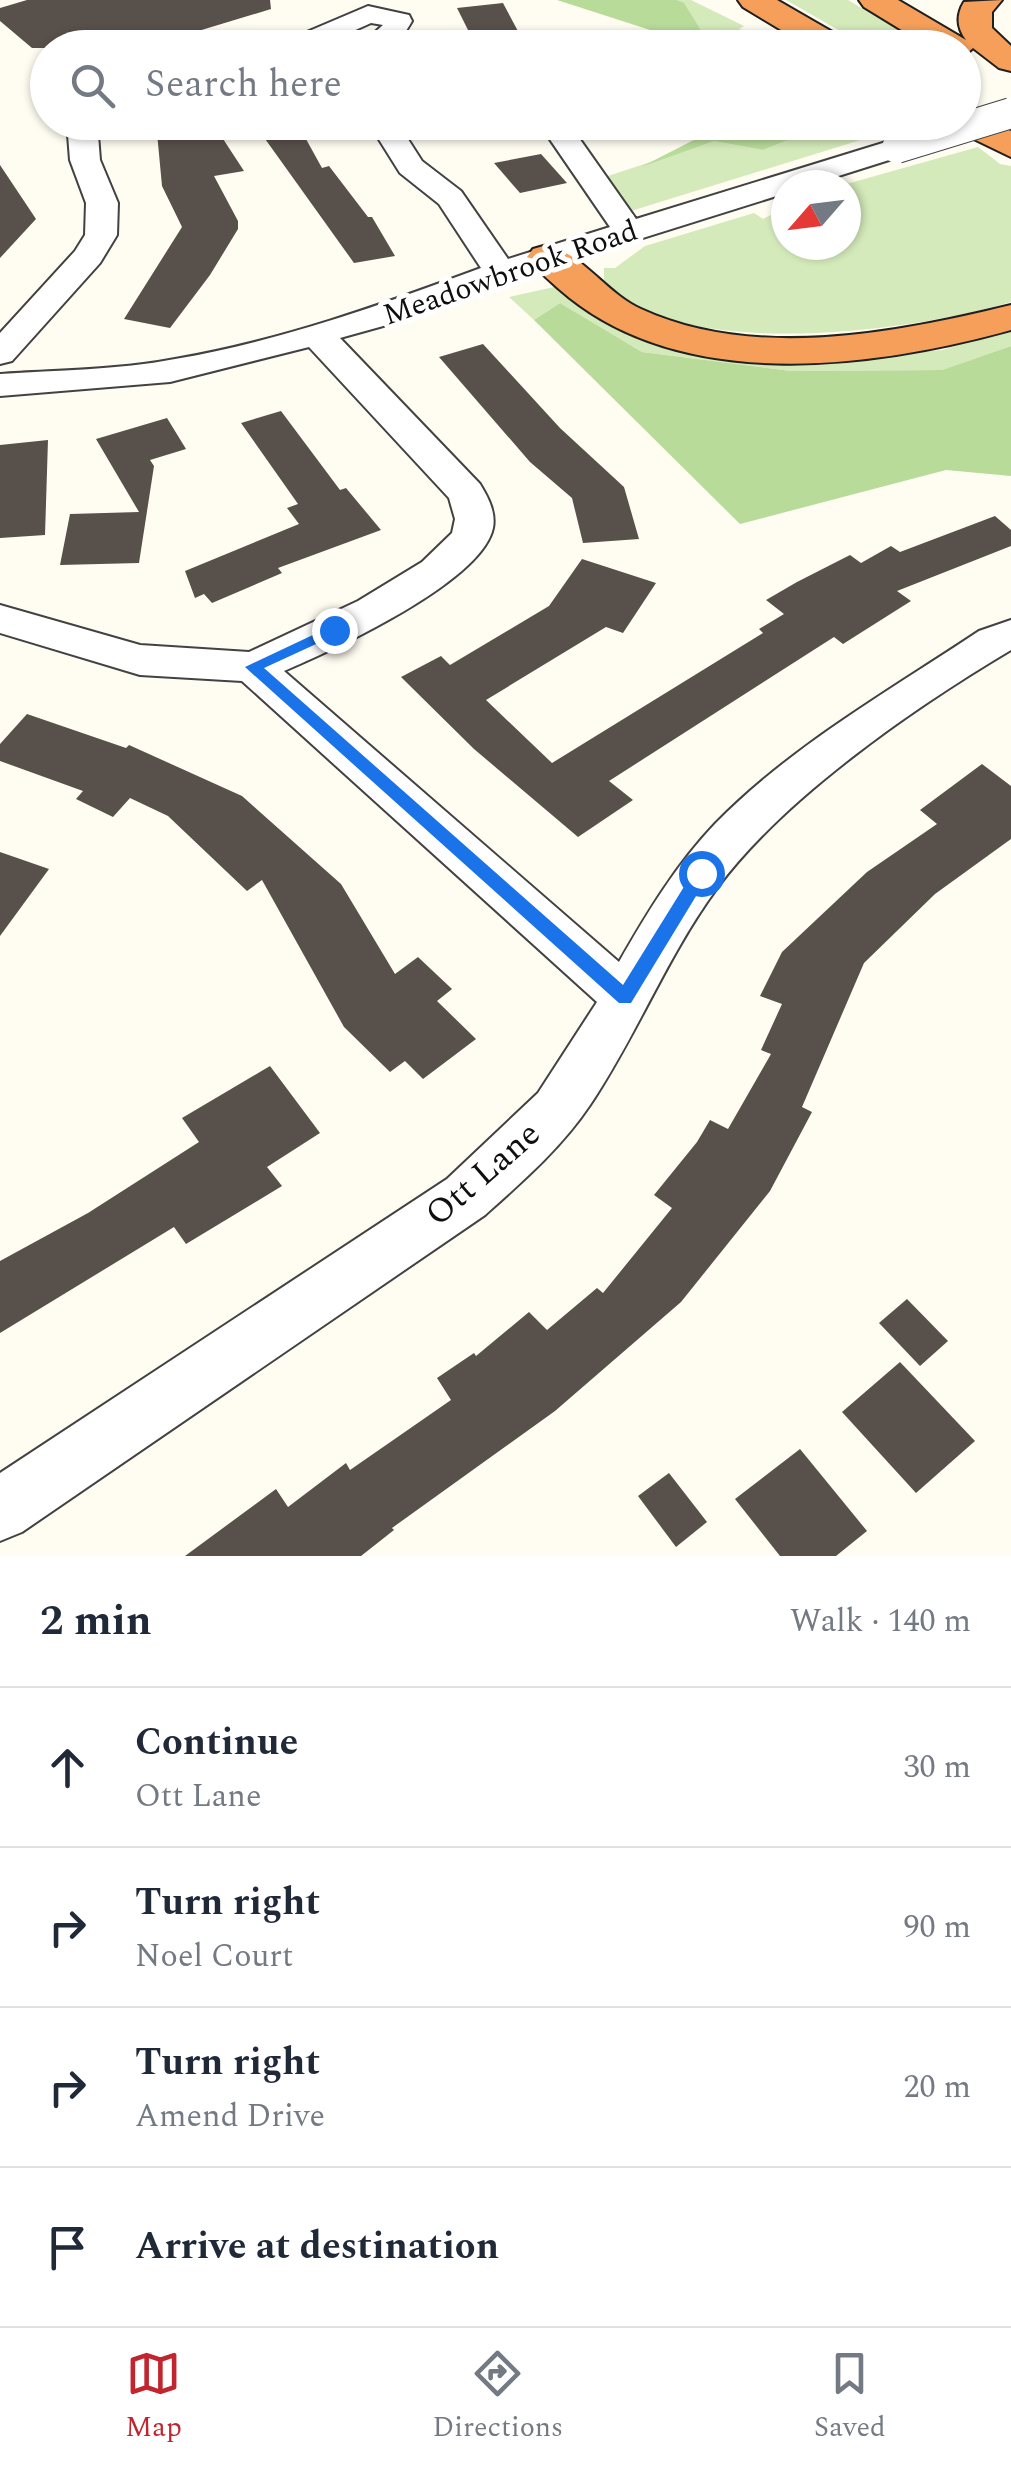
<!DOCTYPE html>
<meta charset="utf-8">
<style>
body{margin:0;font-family:Spectral,serif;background:#f2f2f3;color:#1f2937}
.compass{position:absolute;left:771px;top:170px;width:90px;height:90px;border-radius:50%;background:#fff;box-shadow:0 2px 8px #0004;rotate:242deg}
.stop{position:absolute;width:30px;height:30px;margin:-22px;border:8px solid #1a73e8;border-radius:50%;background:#fff}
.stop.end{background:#1a73e8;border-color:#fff;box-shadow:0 2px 10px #0008}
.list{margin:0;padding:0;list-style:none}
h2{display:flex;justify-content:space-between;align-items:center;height:130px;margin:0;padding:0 40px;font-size:42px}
h2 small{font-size:32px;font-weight:400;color:#747a83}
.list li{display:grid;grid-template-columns:65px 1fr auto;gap:30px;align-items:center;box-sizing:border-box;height:160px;padding:0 40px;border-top:2px solid #e0e1e3}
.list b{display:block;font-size:38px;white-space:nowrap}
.list p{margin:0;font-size:32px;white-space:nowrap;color:#747a83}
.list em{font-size:32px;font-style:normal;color:#747a83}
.icon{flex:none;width:55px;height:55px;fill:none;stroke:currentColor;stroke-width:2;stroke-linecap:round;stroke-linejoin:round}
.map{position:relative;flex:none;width:1011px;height:1556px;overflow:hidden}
.search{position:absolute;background:#fff;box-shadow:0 2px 8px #0004;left:30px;right:30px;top:30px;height:110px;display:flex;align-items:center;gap:25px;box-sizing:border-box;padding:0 35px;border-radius:55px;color:#747a83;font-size:38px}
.sheet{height:770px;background:#fff}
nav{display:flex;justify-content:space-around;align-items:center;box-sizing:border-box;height:140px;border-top:2px solid #e0e1e3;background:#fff;font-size:28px;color:#747a83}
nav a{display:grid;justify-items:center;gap:5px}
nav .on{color:#c1252f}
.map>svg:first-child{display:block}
.green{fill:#d4eaba}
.forest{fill:#b8db9a}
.building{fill:#58504b}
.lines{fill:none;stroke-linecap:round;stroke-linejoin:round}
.minor-casing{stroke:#424242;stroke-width:4}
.highway-casing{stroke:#202020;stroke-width:4}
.minor{fill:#fff;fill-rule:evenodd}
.highway{fill:#f59f5a;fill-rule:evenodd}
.minor-bridge-casing{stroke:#424242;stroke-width:32;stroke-linecap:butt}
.minor-bridge{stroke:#fff;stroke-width:30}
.route{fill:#1a73e8}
.labels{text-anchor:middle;stroke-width:10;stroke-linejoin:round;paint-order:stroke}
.far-street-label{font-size:30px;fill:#0f0f0f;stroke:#fff}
.street-label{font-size:35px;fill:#0f0f0f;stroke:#fff}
</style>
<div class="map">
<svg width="1011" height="1556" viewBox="0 0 1011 1556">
<rect width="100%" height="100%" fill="#fffcf2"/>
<g class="green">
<path d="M677,0h14l53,26 -5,3 47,18c-28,0 -62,6 -84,-16 -11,-10 -11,-24 -25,-31z"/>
<polygon points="786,0 848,0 915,40 905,42 915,47 868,47"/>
<polygon points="815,123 915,123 631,211 605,177 714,141 763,150 815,129"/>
<path d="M978,147l22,17 11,2v136c-98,29 -294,54 -385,-1 -8,-4 -15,-14 -22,-21v-12h11l30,-22 109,-33 9,6 23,-12v38h60v-60h-3z"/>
<polygon points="554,287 605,321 689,350 813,360 943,350 1011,327 1011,346 942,370 791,371 642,352 560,303 534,320 509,297"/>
</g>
<g class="forest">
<polygon points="557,0 677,0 684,3 702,32 732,47 703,47"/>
<polygon points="727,123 815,123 815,129 763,150 714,141 641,167"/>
<polygon points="560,303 642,352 791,371 942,370 1011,346 1011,476 946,470 740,524 534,320"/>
</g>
<g class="building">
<polygon points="27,0 270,0 271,9 142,48 32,48 0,21 0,8"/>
<polygon points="503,3 527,48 477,48 457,8"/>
<polygon points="156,122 212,122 244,171 214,176 238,221 238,229 210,275 170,328 124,319 182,227 162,186"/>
<polygon points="301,130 322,168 329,166 368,217 372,217 395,256 354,263 263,136"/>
<polygon points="541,154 567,183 520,193 494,163"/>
<polygon points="0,165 36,219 0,258"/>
<polygon points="483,344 560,428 624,487 639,539 583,543 572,498 530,462 439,357"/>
<polygon points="281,411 340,490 346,488 381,530 278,568 282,573 212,603 204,594 195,598 185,571 299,524 287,508 298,504 241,423"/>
<polygon points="167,418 186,449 150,460 154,466 139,563 60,565 70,514 139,512 96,439"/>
<polygon points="48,440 45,535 0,538 0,445"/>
<polygon points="995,516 1011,530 1011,546 897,591 911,601 843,644 834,637 609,781 633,800 578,837 474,749 401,677 441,656 450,665 549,606 582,559 656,583 623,633 606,627 486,700 552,763 763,633 759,629 784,614 766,600 797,582 850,555 861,563 891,546 900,552"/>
<polygon points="27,714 126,748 129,745 242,796 341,884 395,974 418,957 452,989 437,1001 476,1039 423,1079 405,1061 390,1072 344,1027 262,880 247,891 168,816 130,798 113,817 76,799 83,791 0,761 0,744"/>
<polygon points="982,764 1011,786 1011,839 935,894 864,963 802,1107 812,1112 770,1191 681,1302 555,1411 392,1528 394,1530 361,1556 185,1556 276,1489 288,1507 346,1463 350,1470 451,1400 437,1378 474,1353 476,1356 529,1312 547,1330 597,1288 603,1293 672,1208 654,1195 697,1142 710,1120 728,1129 771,1054 761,1050 782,1004 760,996 782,952 867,872 937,824 920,810"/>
<polygon points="0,852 49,869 0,936"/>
<polygon points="270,1066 320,1133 267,1167 282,1186 186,1244 174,1227 0,1333 0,1261 88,1213 199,1142 182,1118"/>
<polygon points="907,1299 948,1341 920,1366 879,1323"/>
<polygon points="900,1362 975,1441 916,1493 842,1412"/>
<polygon points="800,1449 867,1531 836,1556 780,1556 735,1499"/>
<polygon points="669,1473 707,1522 676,1547 638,1496"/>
</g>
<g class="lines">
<defs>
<g id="minor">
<path d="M368,6l41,9 3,6c-14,26 -27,27 -55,27l26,-23 -12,-2 -40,18 7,7h-99l13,-8 43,-3z"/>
<polygon points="67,122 97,122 100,160 118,203 117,235 100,263 12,361 0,364 0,333 75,251 85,235 86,203 70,160"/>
<path d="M368,122h29l25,39 39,30 47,68 102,-32 -61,-89 1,-16h30l-1,16 57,81 250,-77h22l4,6 -4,6 -98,31h-24v8l-274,86 -118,44 -54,15 140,146c8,13 16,28 13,44 -11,54 -160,122 -209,143l335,291c28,-49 57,-97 96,-138 76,-78 174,-133 264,-193l32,-11v30c-96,57 -228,148 -294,238 -50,68 -80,147 -127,217 -28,42 -67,76 -105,110l-463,317 -22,9v-68l447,-294 91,-86 59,-91 -355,-321 -102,-6 -140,-42v-28l140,40 109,7 109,-51 64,-39 30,-29 3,-14 -6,-21 -140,-151 -139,35 -170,14v-22c57,-4 118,-4 175,-15 105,-18 206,-54 306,-91l-42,-64 -39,-31z"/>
</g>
<g id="highway">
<polygon points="738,0 777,0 848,41 852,48 811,48 743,7"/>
<path d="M859,0h39l68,40c-9,-12 -10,-25 -2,-38l38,-2 -10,12v16l19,18v25l-12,-3 -26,-20 -9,8v-8h-33l-67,-41z"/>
<polygon points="964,109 1011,131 1011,157 951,128 948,122 964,122"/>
<path d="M547,245c36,9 60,49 94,64 113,52 255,24 370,-4v25c-141,39 -333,64 -452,-41 -11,-10 -23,-20 -32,-32l6,-8z"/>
</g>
</defs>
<use href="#minor" class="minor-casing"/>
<use href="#highway" class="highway-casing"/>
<use href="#minor" class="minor"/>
<use href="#highway" class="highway"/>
<defs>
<polyline id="minor-bridge" points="897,148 1011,113"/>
</defs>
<use href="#minor-bridge" class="minor-bridge-casing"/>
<use href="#minor-bridge" class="minor-bridge"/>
</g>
<polygon class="route" points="334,625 342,630 340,633 264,668 623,985 695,869 707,869 707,878 631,1003 619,1003 245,667"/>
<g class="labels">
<g class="far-street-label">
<text transform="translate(510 272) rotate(-19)" y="10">Meadowbrook Road</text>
</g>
<g class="street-label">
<text transform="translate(482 1173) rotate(-41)" y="12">Ott Lane</text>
</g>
</g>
</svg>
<svg class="compass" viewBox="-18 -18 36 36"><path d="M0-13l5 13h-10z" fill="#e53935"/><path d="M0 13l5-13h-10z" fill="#747a83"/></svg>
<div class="stop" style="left:701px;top:873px"></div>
<div class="stop end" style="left:334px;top:630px"></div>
<div class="search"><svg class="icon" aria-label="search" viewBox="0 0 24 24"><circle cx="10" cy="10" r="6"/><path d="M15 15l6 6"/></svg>Search here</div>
</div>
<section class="sheet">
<h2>2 min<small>Walk · 140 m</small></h2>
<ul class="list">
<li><svg class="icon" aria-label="ahead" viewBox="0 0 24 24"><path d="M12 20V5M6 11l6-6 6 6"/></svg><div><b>Continue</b><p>Ott Lane</p></div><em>30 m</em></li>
<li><svg class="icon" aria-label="right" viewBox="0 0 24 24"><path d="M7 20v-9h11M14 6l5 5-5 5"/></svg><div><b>Turn right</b><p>Noel Court</p></div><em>90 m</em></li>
<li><svg class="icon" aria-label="right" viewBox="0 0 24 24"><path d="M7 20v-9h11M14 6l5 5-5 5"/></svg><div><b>Turn right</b><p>Amend Drive</p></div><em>20 m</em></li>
<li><svg class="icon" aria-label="arrive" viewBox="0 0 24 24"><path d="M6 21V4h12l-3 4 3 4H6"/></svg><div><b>Arrive at destination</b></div></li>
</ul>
</section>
<nav>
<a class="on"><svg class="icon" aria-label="map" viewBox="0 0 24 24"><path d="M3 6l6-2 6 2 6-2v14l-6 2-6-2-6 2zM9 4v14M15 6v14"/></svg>Map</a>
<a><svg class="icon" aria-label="directions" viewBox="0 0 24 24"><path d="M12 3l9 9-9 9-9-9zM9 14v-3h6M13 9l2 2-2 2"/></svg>Directions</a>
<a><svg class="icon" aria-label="saved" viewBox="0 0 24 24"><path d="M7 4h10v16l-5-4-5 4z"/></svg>Saved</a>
</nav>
